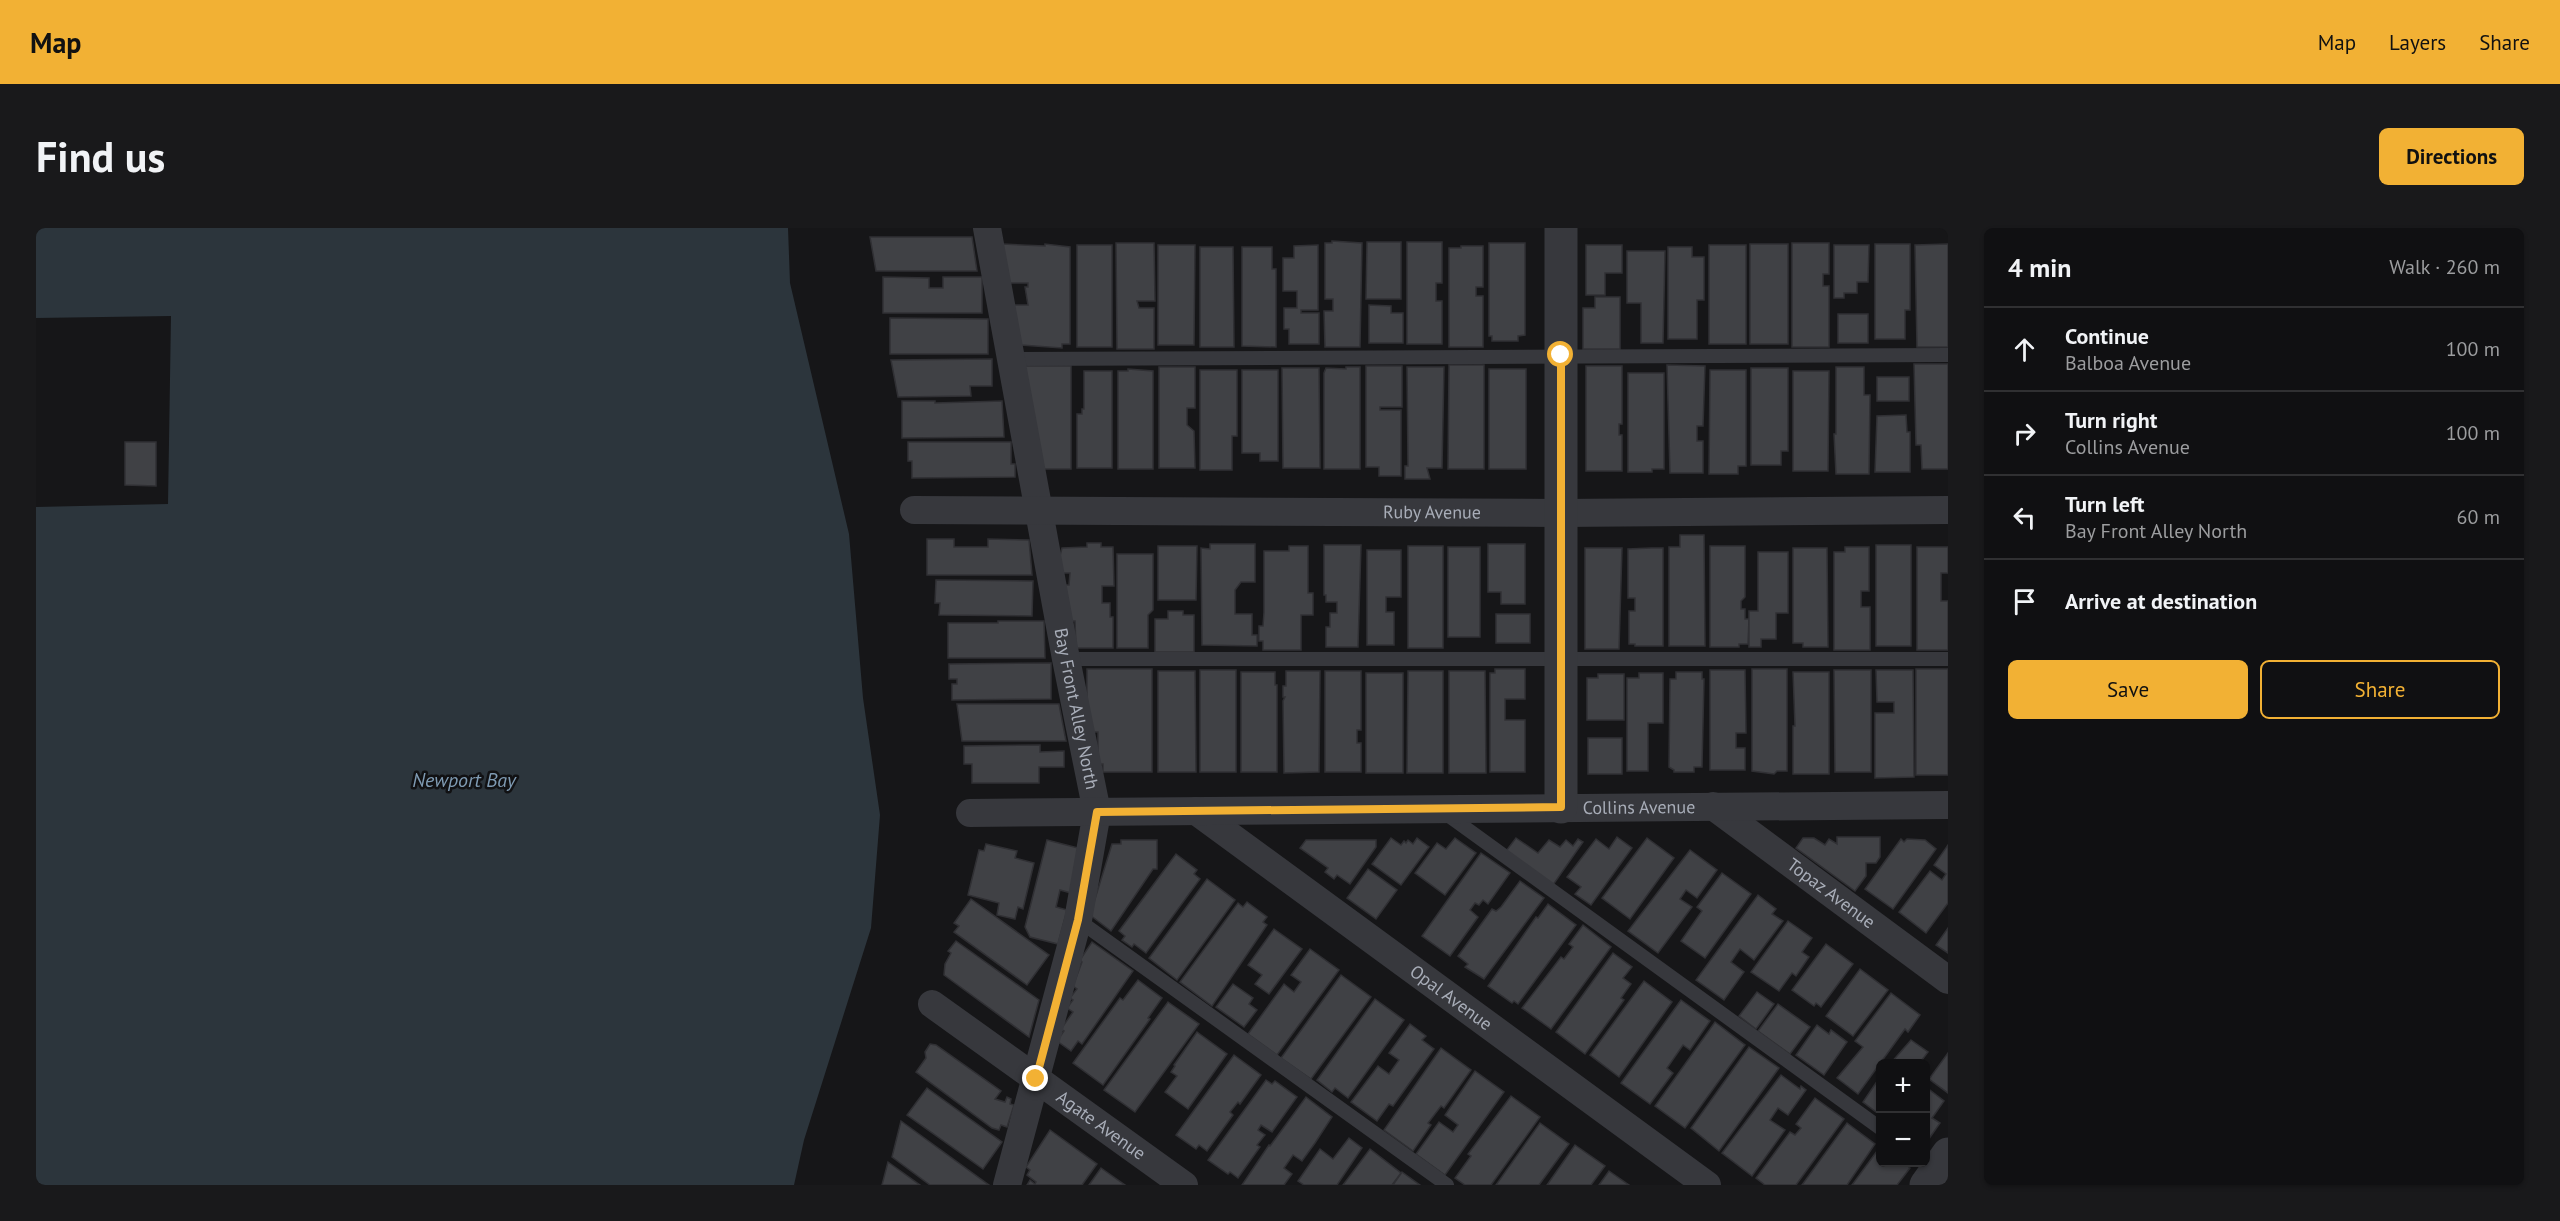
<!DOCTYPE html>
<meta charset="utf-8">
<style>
body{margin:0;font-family:"PT Sans",sans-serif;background:#19191b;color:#f1f3f6}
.controls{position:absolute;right:18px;bottom:18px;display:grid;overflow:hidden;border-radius:9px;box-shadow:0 2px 4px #0004}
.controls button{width:54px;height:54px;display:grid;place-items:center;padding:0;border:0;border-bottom:2px solid #303032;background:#101012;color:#f1f3f6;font:30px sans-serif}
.stop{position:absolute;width:18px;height:18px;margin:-14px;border:4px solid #f2b134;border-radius:50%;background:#fff}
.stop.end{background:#f2b134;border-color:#fff;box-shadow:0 2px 6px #0008}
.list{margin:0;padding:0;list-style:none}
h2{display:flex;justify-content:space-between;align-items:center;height:78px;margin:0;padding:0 24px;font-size:26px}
h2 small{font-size:20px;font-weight:400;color:#9c9d9f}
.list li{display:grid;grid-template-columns:39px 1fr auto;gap:18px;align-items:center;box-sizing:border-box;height:84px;padding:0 24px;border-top:2px solid #303032}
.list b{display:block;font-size:22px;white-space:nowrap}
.list p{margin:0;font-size:20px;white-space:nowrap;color:#9c9d9f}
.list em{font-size:20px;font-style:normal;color:#9c9d9f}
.actions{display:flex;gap:12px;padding:18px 24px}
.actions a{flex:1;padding:14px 0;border:2px solid #f2b134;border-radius:9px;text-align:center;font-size:21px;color:#f2b134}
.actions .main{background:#f2b134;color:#111}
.icon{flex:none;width:33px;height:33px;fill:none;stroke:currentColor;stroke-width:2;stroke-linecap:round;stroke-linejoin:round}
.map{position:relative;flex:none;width:1912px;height:957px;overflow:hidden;border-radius:9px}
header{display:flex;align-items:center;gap:36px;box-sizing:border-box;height:84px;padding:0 30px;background:#f2b134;color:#111}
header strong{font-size:28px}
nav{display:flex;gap:33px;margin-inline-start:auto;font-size:21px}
.intro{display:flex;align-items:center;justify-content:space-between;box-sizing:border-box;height:144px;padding:0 36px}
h1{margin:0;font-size:42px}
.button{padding:15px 27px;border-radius:9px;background:#f2b134;color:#111;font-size:21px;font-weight:700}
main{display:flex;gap:36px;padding:0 36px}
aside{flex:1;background:#101012;border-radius:9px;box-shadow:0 2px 4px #0004}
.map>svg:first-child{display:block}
.water{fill:#2c353c}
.building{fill:#404145;stroke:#303034;stroke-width:1.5}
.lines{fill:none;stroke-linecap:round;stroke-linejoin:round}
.service{stroke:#37383d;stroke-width:14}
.minor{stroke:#37383d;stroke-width:28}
.tertiary{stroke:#37383d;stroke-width:33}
.route{stroke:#f2b134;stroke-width:8}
.labels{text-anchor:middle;stroke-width:5;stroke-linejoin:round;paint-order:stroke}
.street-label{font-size:18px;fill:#a8adb8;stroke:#111113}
.water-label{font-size:20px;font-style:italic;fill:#7f9bb3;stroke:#111113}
</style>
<header>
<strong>Map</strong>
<nav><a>Map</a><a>Layers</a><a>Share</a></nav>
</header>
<div class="intro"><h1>Find us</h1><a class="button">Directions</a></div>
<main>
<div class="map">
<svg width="1912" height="957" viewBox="0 0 1912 957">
<rect width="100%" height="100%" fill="#161618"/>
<polygon class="water" points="0,0 752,0 754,55 813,306 827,470 844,587 835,700 768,912 758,957 0,957 0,279 132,276 135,88 0,90"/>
<g class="building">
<polygon points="834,9 936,9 941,43 840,43"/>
<polygon points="1296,13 1326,15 1324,119 1289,119 1288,83 1297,83 1297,71 1289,71 1289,15 1296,15"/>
<polygon points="1331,14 1365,14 1365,71 1330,71"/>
<polygon points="1371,14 1406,14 1406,55 1400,55 1400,73 1406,73 1406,116 1371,116"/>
<polygon points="1080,15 1118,15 1119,73 1101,73 1103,80 1118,80 1118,121 1081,121"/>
<polygon points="1453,15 1489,15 1489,107 1482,108 1482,113 1456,113 1456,108 1453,108"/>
<polygon points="1756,15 1793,15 1793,46 1787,46 1787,58 1793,58 1793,119 1756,119"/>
<polygon points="966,16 1009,18 1009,16 1034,19 1034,116 1026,116 1026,120 985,117 978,77 992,77 989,59 992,59 992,55 973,55"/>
<rect x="1714" y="16" width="38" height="100"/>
<polygon points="1839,16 1874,16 1874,82 1869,82 1869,111 1839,111"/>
<polygon points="1912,16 1912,119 1881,119 1879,17"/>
<rect x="1041" y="17" width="35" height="102"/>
<polygon points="1122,17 1159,17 1158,117 1122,117"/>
<polygon points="1282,17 1282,82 1265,82 1265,85 1283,85 1283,116 1253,116 1253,101 1248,101 1248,80 1261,80 1261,63 1247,63 1247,30 1258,30 1258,18"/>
<polygon points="1550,17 1586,17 1586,45 1569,45 1569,67 1550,67"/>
<rect x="1673" y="17" width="37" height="99"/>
<polygon points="1798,17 1833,17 1832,54 1821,54 1821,65 1808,65 1808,70 1798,70"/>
<polygon points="1425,18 1447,18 1447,59 1440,59 1440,68 1447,68 1447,119 1413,119 1413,20 1425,20"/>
<polygon points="1164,19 1197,19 1198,119 1164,119"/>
<polygon points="1206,19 1236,19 1236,41 1240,41 1240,119 1206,118"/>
<polygon points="1632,19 1656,19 1656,29 1668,29 1668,72 1661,72 1661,111 1632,111"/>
<polygon points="1591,23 1629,23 1627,115 1605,115 1605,75 1591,75"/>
<polygon points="847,49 893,50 893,60 907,60 907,49 946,49 946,85 847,85"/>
<polygon points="1559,69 1584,69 1584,121 1547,121 1547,80 1559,80"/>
<polygon points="1333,77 1355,78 1355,85 1367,85 1367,115 1333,115"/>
<rect x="1802" y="86" width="30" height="29"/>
<polygon points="854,90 952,91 952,126 854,126"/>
<polygon points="956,131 956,158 934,158 935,168 862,169 855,132"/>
<polygon points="1878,136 1912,136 1912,241 1886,241 1885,217 1880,217"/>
<polygon points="1413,137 1448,137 1448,241 1412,241"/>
<polygon points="1631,137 1669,138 1667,198 1661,198 1661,213 1667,213 1667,245 1634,245"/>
<polygon points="988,138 1035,138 1035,241 1006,241"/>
<polygon points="1330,138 1366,138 1366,179 1344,179 1344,182 1365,182 1365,248 1343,248 1343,239 1330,239"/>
<polygon points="1550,138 1586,138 1586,196 1583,196 1583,207 1586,207 1586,243 1550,243"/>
<polygon points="1123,139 1159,139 1159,180 1151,180 1151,197 1158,203 1159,240 1123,240"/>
<polygon points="1310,139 1324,139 1324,241 1288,241 1288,145 1290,140 1310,141"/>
<polygon points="1371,139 1408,139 1406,240 1391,240 1394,251 1369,251 1369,238 1372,238"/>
<polygon points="1800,139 1828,139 1828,167 1834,167 1833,246 1800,246 1798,206 1800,206"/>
<polygon points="1246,140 1283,140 1284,240 1247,240"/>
<polygon points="1715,140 1752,140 1752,223 1745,223 1745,237 1715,237"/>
<polygon points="1092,141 1117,143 1117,241 1082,241 1082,143 1092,143"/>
<rect x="1453" y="141" width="37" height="100"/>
<polygon points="1164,142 1201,142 1201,208 1196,208 1196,242 1164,242"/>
<polygon points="1206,142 1242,142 1242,233 1224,233 1224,225 1206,225"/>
<polygon points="1674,142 1710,142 1710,238 1702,238 1702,246 1673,246"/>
<polygon points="1048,143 1076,143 1076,240 1041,240 1041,186 1046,186 1046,181 1048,181"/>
<polygon points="1757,143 1793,143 1792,243 1757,243"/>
<polygon points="1592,145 1628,145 1628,241 1616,241 1616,244 1592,244"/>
<rect x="1841" y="149" width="32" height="24"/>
<polygon points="866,173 899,173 899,175 966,173 968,209 866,210"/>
<polygon points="1870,187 1871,204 1874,204 1874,244 1839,244 1841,188"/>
<polygon points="89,214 120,214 120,258 89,257"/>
<polygon points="872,214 975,214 975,236 979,236 979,249 876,250 876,233 872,233"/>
<polygon points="1644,307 1668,307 1669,418 1633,418 1633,319 1644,319"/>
<polygon points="891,311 918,311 918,319 952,319 952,311 993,312 996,347 891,347"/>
<polygon points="1051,315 1065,315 1065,319 1077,319 1078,358 1066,358 1066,375 1074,375 1074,389 1077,389 1077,420 1040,420 1039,393 1034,393 1028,357 1033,357 1034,345 1024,345 1024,328 1026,320 1051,319"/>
<polygon points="1174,316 1219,316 1219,354 1205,354 1199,362 1199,386 1216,386 1216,407 1221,407 1221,418 1166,417 1165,320 1174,321"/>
<polygon points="1452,316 1489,316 1489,376 1465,376 1465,364 1452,364"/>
<polygon points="1288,317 1325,317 1322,419 1290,419 1290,399 1294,399 1294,385 1301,385 1301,374 1290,374 1290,367 1288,367"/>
<rect x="1840" y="317" width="35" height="101"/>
<polygon points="1122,318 1161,318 1160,372 1122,372"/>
<polygon points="1253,318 1272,318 1272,365 1277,365 1277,387 1265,387 1265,422 1227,422 1227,413 1223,413 1223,398 1227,398 1228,384 1228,323 1253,323"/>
<rect x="1372" y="318" width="35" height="102"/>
<polygon points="1674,318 1709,318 1709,369 1705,373 1705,381 1709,381 1709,391 1713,391 1712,416 1703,416 1703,419 1674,419"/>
<rect x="1412" y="319" width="32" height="90"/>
<polygon points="1809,319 1833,319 1833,363 1825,363 1825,379 1834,379 1834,422 1798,422 1798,324 1809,324"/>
<polygon points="1881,319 1912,319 1912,345 1905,345 1905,373 1912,373 1912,422 1881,422"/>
<polygon points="1549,320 1586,320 1583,421 1549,421"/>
<polygon points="1615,320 1627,320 1627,418 1599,418 1599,416 1593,416 1593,383 1599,383 1599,370 1592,370 1592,321"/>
<polygon points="1757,320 1791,320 1792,419 1767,419 1767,415 1757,415"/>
<polygon points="1331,322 1365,322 1365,369 1350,369 1350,384 1358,384 1358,417 1331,417"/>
<polygon points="1722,324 1752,324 1752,385 1740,385 1740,411 1725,411 1725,419 1713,419 1713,383 1722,383"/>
<polygon points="1081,326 1117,326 1117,382 1112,387 1112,420 1081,420"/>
<polygon points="900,352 997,353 996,388 903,387 904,375 899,375"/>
<polygon points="1132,383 1147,383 1147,387 1158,387 1158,424 1119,424 1119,391 1132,391"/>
<rect x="1460" y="386" width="34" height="29"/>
<polygon points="962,393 1008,393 1009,430 912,430 912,395 962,395"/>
<polygon points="1015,435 1015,471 916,472 916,456 921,456 921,451 913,451 913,436"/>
<polygon points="1051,441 1116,441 1116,544 1067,544 1067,536 1062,536 1062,504 1055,504 1051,486"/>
<polygon points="1459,441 1489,441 1489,471 1469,471 1469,492 1489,492 1489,544 1454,544 1454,445 1459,445"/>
<polygon points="1716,441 1751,441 1751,543 1741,543 1738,546 1716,543"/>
<rect x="1880" y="441" width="32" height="106"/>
<rect x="1164" y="442" width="36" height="102"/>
<polygon points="1674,442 1709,442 1710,505 1700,505 1700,520 1709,520 1709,542 1674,542"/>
<polygon points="1798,442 1835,442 1835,544 1799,544"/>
<polygon points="1840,442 1877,442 1878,549 1839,550 1839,485 1858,485 1858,474 1841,474"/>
<polygon points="1122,443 1159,443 1160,544 1122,544"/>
<polygon points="1250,443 1284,443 1283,544 1248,545 1247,473 1249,469 1247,469 1247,458 1250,458"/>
<polygon points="1289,443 1325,443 1325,502 1321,502 1321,515 1325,515 1325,544 1289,544"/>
<polygon points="1372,443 1407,443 1407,545 1371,545"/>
<polygon points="1413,443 1449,443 1450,545 1413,545"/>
<polygon points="1205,444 1239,444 1239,457 1241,457 1241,544 1205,544"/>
<polygon points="1640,444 1666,444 1666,451 1668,451 1666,539 1658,539 1658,544 1638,544 1638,542 1633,539 1634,451 1640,451"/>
<polygon points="1757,444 1793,444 1793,546 1757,546 1757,498 1759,498"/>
<rect x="1330" y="445" width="37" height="100"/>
<polygon points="1603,445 1627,445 1627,495 1612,495 1612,543 1591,543 1591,450 1603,450"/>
<polygon points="1562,446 1588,446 1588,492 1551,492 1551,450 1562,450"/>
<polygon points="921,476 1023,476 1030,513 926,513"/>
<rect x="1552" y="510" width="34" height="36"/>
<polygon points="1004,517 1004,524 1028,523 1028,539 1003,539 1003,555 936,555 936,536 928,536 928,518"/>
<polygon points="1581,609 1596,620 1555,677 1539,666 1545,659 1531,649 1560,611 1573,621"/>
<polygon points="1801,609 1844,609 1844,629 1840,635 1830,635 1830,648 1819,663 1760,620 1767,610 1778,610 1789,617 1793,611 1801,616"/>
<polygon points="1355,610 1365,617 1368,613 1370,615 1372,612 1377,616 1381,610 1393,619 1365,657 1336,636"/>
<polygon points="1419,610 1440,625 1409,667 1379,645 1401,615 1410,621"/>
<polygon points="1480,610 1502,625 1513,612 1524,619 1530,612 1537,618 1542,611 1547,614 1517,657 1470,623"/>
<polygon points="1611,610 1638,630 1594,691 1566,670"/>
<polygon points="1865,611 1868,614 1871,611 1889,612 1900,621 1857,681 1829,661"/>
<polygon points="1011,612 1046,621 1035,665 1024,662 1020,679 1031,682 1022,716 994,709 989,699"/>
<polygon points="1085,612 1121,612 1121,641 1117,641 1075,703 1054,687 1076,616 1085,616"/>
<polygon points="1270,612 1340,612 1340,619 1314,656 1301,647 1298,651 1289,644 1292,640 1264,620"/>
<polygon points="950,616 981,623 979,630 998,635 987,681 982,679 979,691 961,687 963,675 932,667 943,622 948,623"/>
<polygon points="1912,617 1912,675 1890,705 1863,684 1894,643 1906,652 1910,646 1898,637"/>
<polygon points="1654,622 1681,642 1661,670 1650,662 1644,671 1656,679 1622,725 1592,703"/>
<polygon points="1445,625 1474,645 1452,676 1447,672 1443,677 1439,675 1434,682 1442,689 1414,728 1386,708"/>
<polygon points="1140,626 1161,642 1158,646 1164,651 1110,725 1098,716 1096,719 1086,712 1089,708 1083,703"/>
<polygon points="1332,641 1361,662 1340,691 1311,670"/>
<polygon points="1686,645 1715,666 1669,730 1645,713 1666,683 1661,679"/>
<polygon points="1171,651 1199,672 1141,752 1113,730"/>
<polygon points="1484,653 1508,670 1448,751 1429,739 1432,736 1422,728 1456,681 1460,683 1465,679"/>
<polygon points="1722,667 1740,681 1736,686 1747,693 1718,732 1704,721 1695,734 1708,744 1688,772 1660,752"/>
<polygon points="935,671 1013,727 991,757 918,704 923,698 918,695"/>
<polygon points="1211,674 1231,689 1227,694 1231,697 1176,778 1144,754 1202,675 1207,679"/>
<polygon points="1512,676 1540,697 1482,776 1478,773 1476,775 1452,758 1500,689 1502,690"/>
<polygon points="1752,693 1776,710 1766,724 1773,729 1760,748 1756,745 1743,763 1715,744"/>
<polygon points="1547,697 1575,719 1515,801 1486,780 1525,729 1528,731 1537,719 1533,716"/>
<polygon points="1912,700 1912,725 1900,717"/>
<polygon points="1238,701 1266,721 1233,766 1219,756 1226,747 1212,737"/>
<polygon points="920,713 1003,772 993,809 908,747 909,736 915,725 912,723"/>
<polygon points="1056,714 1097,743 1046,816 1042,813 1035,823 1021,813 1028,803 1025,801 1037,784 1031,780 1037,772 1034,770 1041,761 1037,758 1046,734 1044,732"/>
<polygon points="1790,716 1817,736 1785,779 1780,775 1778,778 1756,762"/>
<polygon points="1274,721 1303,742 1241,827 1212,806 1248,756 1258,764 1265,754 1255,747"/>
<polygon points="1577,725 1596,739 1587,750 1595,756 1585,770 1588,772 1549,826 1520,804"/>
<polygon points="1824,741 1852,762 1817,808 1790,788"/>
<polygon points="1305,747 1335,769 1275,851 1245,830"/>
<polygon points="1102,752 1126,770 1112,790 1114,791 1067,857 1037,835 1084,770 1087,772"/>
<polygon points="1608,753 1636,774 1583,849 1554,827"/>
<polygon points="1197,756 1217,770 1213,776 1221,782 1208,799 1180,779"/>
<polygon points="1721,764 1738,776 1720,801 1703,788"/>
<polygon points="1855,765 1884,787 1872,804 1869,801 1822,866 1801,850 1827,819 1819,813"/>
<polygon points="1339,771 1368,792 1312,870 1299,860 1296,864 1281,852"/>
<polygon points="1645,772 1674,793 1654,822 1647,817 1631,840 1637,845 1614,876 1585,855"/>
<polygon points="1132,774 1163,796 1099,884 1068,862"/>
<polygon points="1742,776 1774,799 1754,826 1722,803"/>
<polygon points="1679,794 1709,817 1649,900 1619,878"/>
<polygon points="1374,796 1390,808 1386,812 1398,821 1357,878 1353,876 1341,893 1315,874 1342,838 1353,846 1363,832 1353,825"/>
<polygon points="1781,797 1793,806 1795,802 1811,814 1788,847 1760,827"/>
<polygon points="1161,804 1191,826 1152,881 1129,864 1141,848 1135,844 1139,838 1138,837"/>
<polygon points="1875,812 1892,824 1883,836 1854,836"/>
<polygon points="894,816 900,817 965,863 959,871 969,874 971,869 975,871 974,876 978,877 971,899 965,897 963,902 956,900 880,844 890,830 889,824"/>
<polygon points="1713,819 1743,840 1683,923 1655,900"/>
<polygon points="1405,820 1435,842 1408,880 1405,878 1392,895 1395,897 1377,923 1348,902"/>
<polygon points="1912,825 1912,865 1893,851"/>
<polygon points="1198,827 1225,847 1204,876 1202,874 1194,884 1197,887 1171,923 1163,917 1160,921 1140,907"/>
<polygon points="1439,843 1468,864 1409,947 1380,926 1403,894 1417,904 1422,897 1409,887"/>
<polygon points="1745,847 1764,861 1765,858 1770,862 1752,887 1742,880 1734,892 1749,902 1716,948 1686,925"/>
<polygon points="1844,849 1844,887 1827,874"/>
<polygon points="1230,852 1236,856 1239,853 1261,869 1236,904 1225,897 1222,902 1229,907 1221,917 1224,919 1202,950 1194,944 1192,946 1172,932"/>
<polygon points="1890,859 1908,873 1896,890 1904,895 1890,915"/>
<polygon points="891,860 966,914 947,941 871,887"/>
<polygon points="1475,868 1504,889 1455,957 1429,957 1419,950 1435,928 1432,926"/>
<polygon points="1270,869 1296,889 1279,915 1266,933 1257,927 1248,940 1256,946 1248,957 1206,957 1233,917 1234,918"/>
<polygon points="1779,870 1808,891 1760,957 1729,957 1720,950 1754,904 1759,907 1765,900 1760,896"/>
<polygon points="865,893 953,957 894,957 856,929"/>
<polygon points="1504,895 1533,916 1503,957 1460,957"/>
<polygon points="1811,895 1839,916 1811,957 1766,957"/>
<polygon points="1014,902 1061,936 1046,957 991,957 994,952 999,956 1000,954 991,947 994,942 990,939"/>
<polygon points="1313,910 1326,920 1301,957 1268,957 1262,953 1284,921 1297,931"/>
<polygon points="1539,917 1569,938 1555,957 1511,957"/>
<polygon points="1844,919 1844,934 1867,934 1874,940 1861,957 1816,957"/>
<polygon points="1334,921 1365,945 1356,957 1307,957"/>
<polygon points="852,934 884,957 846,957"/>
<polygon points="1065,940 1089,957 1053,957"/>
<polygon points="1573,943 1593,957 1563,957"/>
<polygon points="1366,944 1384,957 1357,957"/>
</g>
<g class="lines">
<g class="service">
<polyline points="975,131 1912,127"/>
<polyline points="1030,431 1912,431"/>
<polyline points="1409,585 1844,900"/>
<polyline points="1042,692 1411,957"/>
</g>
<g class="minor">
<path id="s1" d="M951,0l79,431 31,153 -19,108 -71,265"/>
<path id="s2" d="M878,282l647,3 387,-3"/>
<path id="s3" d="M1677,578l235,174"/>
<path id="s4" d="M1160,583l511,374"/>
<path id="s5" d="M934,585l978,-8"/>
<path id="s6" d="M896,776l252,181"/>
</g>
<g class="tertiary">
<polyline points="1525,0 1525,579"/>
<polyline points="1890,957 1912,926"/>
</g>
</g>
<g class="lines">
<polyline class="route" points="1000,851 1042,692 1061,584 1525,579 1525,127"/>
</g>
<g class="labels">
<g class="street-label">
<text dy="6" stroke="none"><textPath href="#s2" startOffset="518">Ruby Avenue</textPath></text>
<text dy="6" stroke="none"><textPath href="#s1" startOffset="489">Bay Front Alley North</textPath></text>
<text dy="6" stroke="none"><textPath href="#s5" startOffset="669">Collins Avenue</textPath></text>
<text dy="6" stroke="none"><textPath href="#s3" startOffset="147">Topaz Avenue</textPath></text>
<text dy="6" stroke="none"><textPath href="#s4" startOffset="316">Opal Avenue</textPath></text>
<text dy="6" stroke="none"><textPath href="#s6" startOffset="208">Agate Avenue</textPath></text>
</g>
<g class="water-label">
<text x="428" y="559">Newport Bay</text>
</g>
</g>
</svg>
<div class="controls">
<button>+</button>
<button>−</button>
</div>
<div class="stop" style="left:1525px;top:127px"></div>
<div class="stop end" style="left:1000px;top:851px"></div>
</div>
<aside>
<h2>4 min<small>Walk · 260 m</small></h2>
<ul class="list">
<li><svg class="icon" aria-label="ahead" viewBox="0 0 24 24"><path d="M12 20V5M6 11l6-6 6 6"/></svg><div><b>Continue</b><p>Balboa Avenue</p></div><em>100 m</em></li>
<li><svg class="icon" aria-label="right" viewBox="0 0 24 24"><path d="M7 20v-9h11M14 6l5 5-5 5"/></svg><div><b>Turn right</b><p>Collins Avenue</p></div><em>100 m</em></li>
<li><svg class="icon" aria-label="left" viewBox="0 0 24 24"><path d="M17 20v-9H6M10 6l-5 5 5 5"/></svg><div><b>Turn left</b><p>Bay Front Alley North</p></div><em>60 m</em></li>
<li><svg class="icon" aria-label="arrive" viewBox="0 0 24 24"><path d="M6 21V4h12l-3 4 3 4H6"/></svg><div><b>Arrive at destination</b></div></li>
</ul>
<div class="actions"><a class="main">Save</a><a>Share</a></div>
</aside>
</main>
